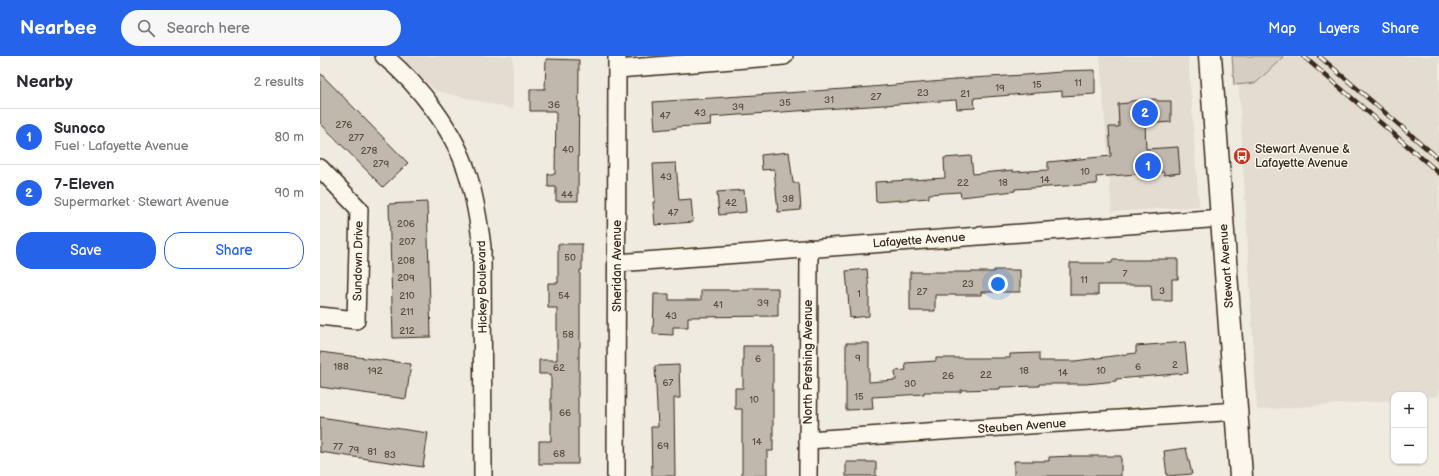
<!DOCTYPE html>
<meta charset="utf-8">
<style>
body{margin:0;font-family:"Balsamiq Sans",sans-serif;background:#f7f7f7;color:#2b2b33}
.controls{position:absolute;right:12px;bottom:12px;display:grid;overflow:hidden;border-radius:8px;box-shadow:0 1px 3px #0004}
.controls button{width:36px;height:36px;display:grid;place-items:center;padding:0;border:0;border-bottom:1px solid #e1e1e2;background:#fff;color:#2b2b33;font:20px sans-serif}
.you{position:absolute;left:678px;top:228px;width:14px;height:14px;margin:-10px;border:3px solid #fff;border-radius:50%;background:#1a73e8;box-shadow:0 0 0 6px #1a73e833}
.badge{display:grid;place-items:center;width:26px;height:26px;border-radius:50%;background:#2563eb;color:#fff;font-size:13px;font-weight:700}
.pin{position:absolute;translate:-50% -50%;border:2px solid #fff;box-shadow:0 1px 4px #0006}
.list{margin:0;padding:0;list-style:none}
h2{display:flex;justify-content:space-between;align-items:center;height:52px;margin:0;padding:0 16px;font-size:17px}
h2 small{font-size:13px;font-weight:400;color:#7c7c81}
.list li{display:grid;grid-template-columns:26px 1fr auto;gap:12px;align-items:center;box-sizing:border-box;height:56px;padding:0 16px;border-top:1px solid #e1e1e2}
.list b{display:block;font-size:15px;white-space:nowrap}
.list p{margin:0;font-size:13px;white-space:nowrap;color:#7c7c81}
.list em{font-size:13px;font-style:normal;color:#7c7c81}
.actions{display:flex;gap:8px;padding:12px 16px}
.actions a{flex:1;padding:9px 0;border:1px solid #2563eb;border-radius:16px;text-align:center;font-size:14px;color:#2563eb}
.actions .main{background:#2563eb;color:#fff}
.icon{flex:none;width:22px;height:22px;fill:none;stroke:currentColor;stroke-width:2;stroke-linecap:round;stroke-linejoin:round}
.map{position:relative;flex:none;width:1119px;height:420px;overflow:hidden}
header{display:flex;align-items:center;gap:24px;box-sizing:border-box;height:56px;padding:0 20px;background:#2563eb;color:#fff}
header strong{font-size:19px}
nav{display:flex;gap:22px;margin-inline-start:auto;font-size:14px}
.search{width:280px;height:36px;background:#f7f7f7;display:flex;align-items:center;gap:10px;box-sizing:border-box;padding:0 14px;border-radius:22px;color:#7c7c81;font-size:15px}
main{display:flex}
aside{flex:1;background:#fff}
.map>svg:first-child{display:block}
.built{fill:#e2dcd1}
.green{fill:#d5cec3;stroke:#887c70}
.building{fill:#c0b8ad;stroke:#3b2a1e}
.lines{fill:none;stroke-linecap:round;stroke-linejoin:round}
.minor-casing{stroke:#3b2a1e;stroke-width:20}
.major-casing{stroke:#3b2a1e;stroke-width:25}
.minor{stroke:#fbf7ec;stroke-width:17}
.major{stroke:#fbf7ec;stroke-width:22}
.rail-casing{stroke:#3b2a1e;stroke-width:4.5}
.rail{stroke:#fbf7ec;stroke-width:3;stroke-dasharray:9;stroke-linecap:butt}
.labels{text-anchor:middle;stroke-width:3;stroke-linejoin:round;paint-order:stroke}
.number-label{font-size:10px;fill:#5c4e42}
.poi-label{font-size:12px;fill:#3b2a1e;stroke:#fbf7ec;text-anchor:start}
.street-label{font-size:12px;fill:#3b2a1e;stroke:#fbf7ec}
</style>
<header>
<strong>Nearbee</strong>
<div class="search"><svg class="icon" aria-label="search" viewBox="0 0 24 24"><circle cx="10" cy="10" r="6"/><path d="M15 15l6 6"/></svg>Search here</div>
<nav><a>Map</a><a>Layers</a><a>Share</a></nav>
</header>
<main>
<aside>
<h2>Nearby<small>2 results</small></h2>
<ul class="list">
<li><span class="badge">1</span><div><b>Sunoco</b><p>Fuel · Lafayette Avenue</p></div><em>80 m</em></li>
<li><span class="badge">2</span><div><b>7-Eleven</b><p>Supermarket · Stewart Avenue</p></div><em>90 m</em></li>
</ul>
<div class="actions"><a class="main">Save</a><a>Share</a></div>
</aside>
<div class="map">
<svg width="1119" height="420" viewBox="0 0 1119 420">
<rect width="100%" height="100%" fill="#f0ebe0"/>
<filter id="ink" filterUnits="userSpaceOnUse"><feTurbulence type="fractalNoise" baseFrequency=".025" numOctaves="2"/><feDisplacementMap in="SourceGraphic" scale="8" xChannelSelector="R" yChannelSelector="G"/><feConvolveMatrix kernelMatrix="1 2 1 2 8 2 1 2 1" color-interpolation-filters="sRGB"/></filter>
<g filter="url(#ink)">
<g class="built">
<polygon points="80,0 193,0 193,53 116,35"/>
<polygon points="780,0 868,0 879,150 792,156"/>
<polygon points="917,0 1119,0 1119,340 1104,341 1104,339 1074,339 1074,344 937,354"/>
</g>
<polygon class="green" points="912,0 962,0 963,1 936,27 914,29"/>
<g class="building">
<polygon points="226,3 259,4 258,145 236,145 236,131 228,131 228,118 235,118 236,55 210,55 210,33 225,33"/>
<polygon points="775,14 775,38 742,40 742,35 654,42 655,52 637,53 636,44 390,61 391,69 356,71 356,72 335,74 333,46 539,32 635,24 635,23 704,19 741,16 741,15"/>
<polygon points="0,17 88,107 63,131 0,67"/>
<polygon points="835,43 838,45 851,45 851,66 825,68 826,93 858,91 860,117 844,119 844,116 776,121 777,128 695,133 695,135 641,141 640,136 609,138 609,142 556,146 555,126 625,122 624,102 651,100 653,118 693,114 693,116 728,114 728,106 791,100 789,71 799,71 798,48 808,47 811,45"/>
<polygon points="469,96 473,127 479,127 481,154 458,156 454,113 442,114 441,99"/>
<polygon points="356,107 359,144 371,143 373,166 335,169 333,146 335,146 333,108"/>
<polygon points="424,134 426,156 399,159 397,136"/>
<polygon points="107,146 111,281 73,282 69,148"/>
<polygon points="238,188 262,188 262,214 260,214 260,291 259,291 259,330 258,330 258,408 219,408 219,385 231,385 231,318 219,318 219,304 237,304 237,252 228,252 228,227 238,227"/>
<polygon points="831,203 858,203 858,223 852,223 852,245 832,245 831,229 778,229 778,239 750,239 750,207 792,207 792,204 831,204"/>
<polygon points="547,213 549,235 549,260 530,262 526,215"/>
<polygon points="674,214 700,214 700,236 661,236 661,239 615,239 615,255 590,255 590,216 674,216"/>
<polygon points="429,232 458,232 458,260 368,261 368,271 353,271 353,279 333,278 334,238 349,238 349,244 381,244 381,234 429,234"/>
<polygon points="865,286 868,317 796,323 796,325 766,328 719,328 719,330 680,331 680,333 641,334 641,336 604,336 604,338 552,341 553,353 526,354 526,287 549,287 549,326 576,324 575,315 586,314 585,307 616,305 616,302 690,302 690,298 719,297 719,305 755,305 816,297 816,290"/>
<polygon points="423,290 453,290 453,395 447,395 447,420 422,420 422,353 415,353 415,332 423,332"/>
<polygon points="0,296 91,308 86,343 0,331"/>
<polygon points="359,309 360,342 354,342 355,420 332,420 331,371 338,371 335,310"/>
<polygon points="0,361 108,377 103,411 0,396"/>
<polygon points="866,392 872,418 847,420 844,395"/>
<polygon points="755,400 801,400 801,420 694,420 694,405 729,405 729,401"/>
<rect x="526" y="406" width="30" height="14"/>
</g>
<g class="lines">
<defs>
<g id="minor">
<path d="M64,0c35,29 71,75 84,119 7,23 11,48 14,72l1,229"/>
<polyline points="297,13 464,0"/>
<polyline points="0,112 39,153 36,264 0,260"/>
<polyline points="297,207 902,162"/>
<polyline points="488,384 917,355"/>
<polyline points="296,420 297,0"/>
<polyline points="488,420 489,192"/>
</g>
<polyline id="major" points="890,0 921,420"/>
</defs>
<use href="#minor" class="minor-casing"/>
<use href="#major" class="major-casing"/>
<use href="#minor" class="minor"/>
<use href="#major" class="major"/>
<defs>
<g id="rail">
<polyline points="983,0 1119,117"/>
<polyline points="999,0 1119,103"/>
</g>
</defs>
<use href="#rail" class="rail-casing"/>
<use href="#rail" class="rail"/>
</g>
</g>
<defs>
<symbol id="bus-disc" viewBox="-11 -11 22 22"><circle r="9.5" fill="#c8321e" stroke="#fbf7ec"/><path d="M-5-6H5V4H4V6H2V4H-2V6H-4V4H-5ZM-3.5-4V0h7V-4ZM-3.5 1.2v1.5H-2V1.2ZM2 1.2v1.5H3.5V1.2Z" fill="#fff"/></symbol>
</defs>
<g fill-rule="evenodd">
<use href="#bus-disc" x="912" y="90" width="20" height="20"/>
</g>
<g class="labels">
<g class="number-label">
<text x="758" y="30">11</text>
<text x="717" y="32">15</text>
<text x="680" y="35">19</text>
<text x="603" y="40">23</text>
<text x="645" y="41">21</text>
<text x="556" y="44">27</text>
<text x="509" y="47">31</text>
<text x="465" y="50">35</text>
<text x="234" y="52">36</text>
<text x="418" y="54">39</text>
<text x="380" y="60">43</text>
<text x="345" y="63">47</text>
<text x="24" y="72">276</text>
<text x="36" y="85">277</text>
<text x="248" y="97">40</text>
<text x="49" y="98">278</text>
<text x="61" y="111">279</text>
<text x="765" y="119">10</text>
<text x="346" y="124">43</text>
<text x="725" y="127">14</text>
<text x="643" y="130">22</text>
<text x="683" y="130">18</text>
<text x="247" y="142">44</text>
<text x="468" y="146">38</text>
<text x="411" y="150">42</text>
<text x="353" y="160">47</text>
<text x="86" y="171">206</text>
<text x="87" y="189">207</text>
<text x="250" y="205">50</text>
<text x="86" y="208">208</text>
<text x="805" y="221">7</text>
<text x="86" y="225">209</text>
<text x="764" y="227">11</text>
<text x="648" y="231">23</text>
<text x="842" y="238">3</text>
<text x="602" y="239">27</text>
<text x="539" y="241">1</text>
<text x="87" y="243">210</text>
<text x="244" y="243">54</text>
<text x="443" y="250">39</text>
<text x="398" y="252">41</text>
<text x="87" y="259">211</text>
<text x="351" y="263">43</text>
<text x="87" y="278">212</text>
<text x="248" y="282">58</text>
<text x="538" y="305">9</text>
<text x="438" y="306">6</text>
<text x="855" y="312">2</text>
<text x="21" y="314">188</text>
<text x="818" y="314">6</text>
<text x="239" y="315">62</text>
<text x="55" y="318">192</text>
<text x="704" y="318">18</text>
<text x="781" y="318">10</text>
<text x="743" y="320">14</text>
<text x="666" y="322">22</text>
<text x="628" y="323">26</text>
<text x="348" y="330">67</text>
<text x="590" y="331">30</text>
<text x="539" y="344">15</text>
<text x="434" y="347">10</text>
<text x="245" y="360">66</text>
<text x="437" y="389">14</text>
<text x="343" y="393">69</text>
<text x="18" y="394">77</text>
<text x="34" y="397">79</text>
<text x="52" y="399">81</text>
<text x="239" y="401">68</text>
<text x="70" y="402">83</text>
</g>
<g class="poi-label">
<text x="935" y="97">Stewart Avenue &amp;<tspan x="935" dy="14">Lafayette Avenue</tspan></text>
</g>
<g class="street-label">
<text transform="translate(599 184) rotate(-4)" y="4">Lafayette Avenue</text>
<text transform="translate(38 205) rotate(-89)" y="4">Sundown Drive</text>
<text transform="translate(297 210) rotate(-90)" y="4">Sheridan Avenue</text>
<text transform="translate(906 210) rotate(-94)" y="4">Stewart Avenue</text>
<text transform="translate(162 231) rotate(-91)" y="4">Hickey Boulevard</text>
<text transform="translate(488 306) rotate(-90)" y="4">North Pershing Avenue</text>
<text transform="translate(702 370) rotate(-4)" y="4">Steuben Avenue</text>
</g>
</g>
</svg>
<div class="controls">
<button>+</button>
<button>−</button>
</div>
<div class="you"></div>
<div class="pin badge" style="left:828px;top:110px">1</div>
<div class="pin badge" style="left:825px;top:57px">2</div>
</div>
</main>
